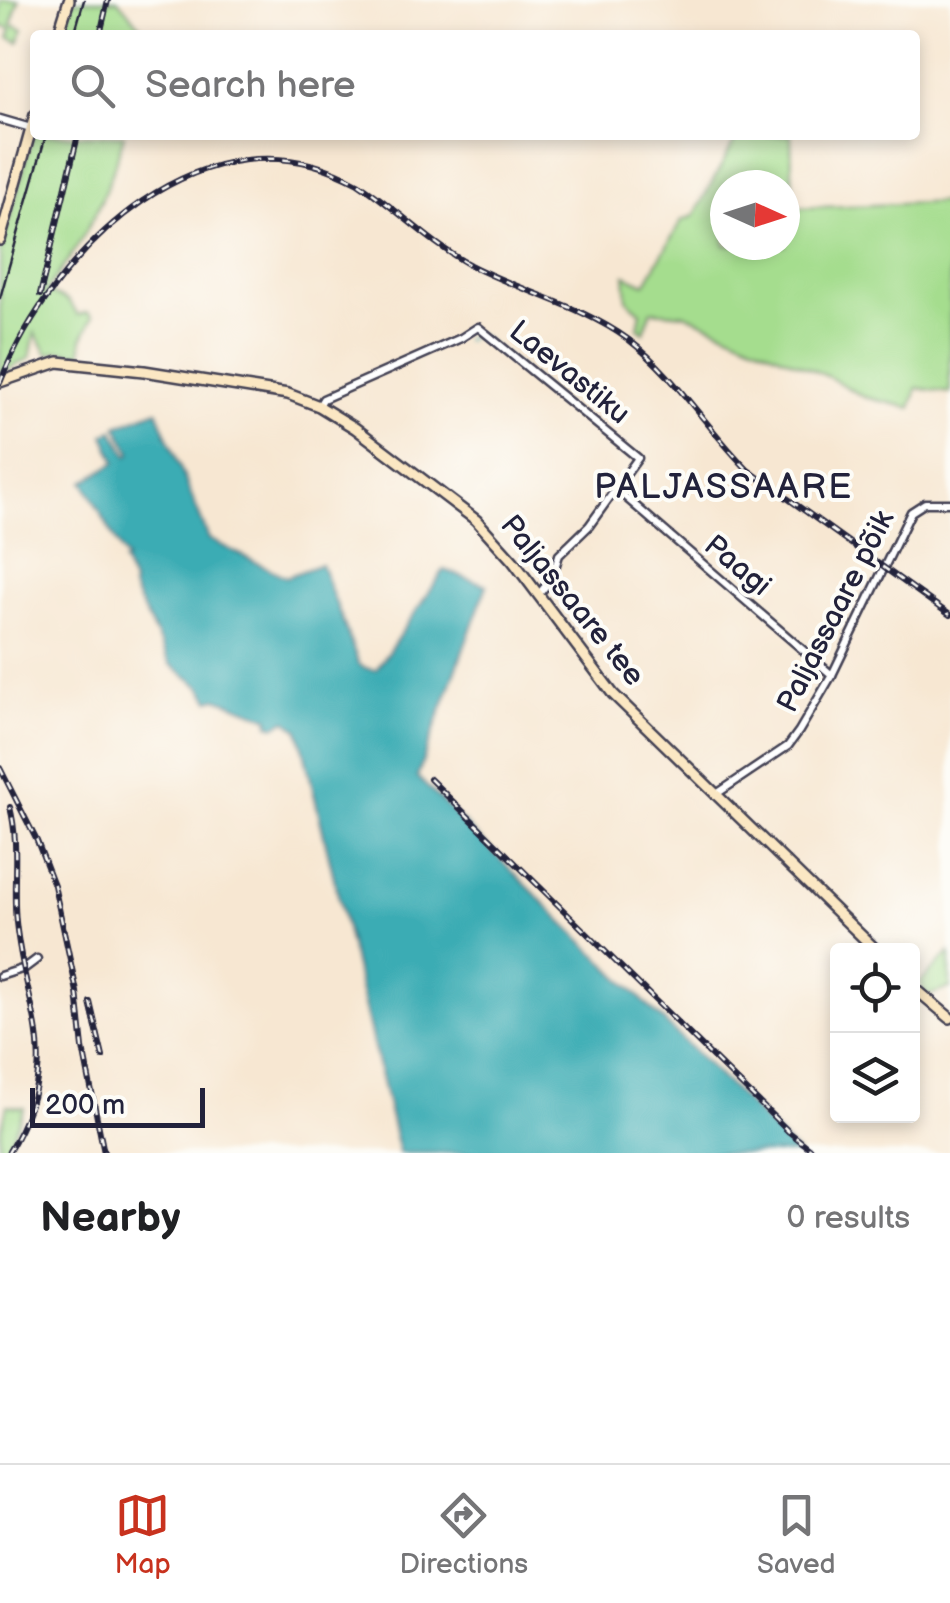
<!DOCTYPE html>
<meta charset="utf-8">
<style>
body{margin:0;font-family:"Balsamiq Sans",sans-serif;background:#f6f6f6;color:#202124}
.controls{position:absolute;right:30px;bottom:30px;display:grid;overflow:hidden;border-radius:10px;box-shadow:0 5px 15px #0003}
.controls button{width:90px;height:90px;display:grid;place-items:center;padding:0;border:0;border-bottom:2px solid #e0e0e0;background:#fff;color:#202124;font:50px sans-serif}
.compass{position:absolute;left:710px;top:170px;width:90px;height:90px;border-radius:50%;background:#fff;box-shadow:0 5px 15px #0003;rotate:93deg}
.scale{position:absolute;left:30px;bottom:25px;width:175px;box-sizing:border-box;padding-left:10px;border:5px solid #22223b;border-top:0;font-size:28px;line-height:35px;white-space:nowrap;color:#22223b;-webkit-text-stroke:8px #fdfcf7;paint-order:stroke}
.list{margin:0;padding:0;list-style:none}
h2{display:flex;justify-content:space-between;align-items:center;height:130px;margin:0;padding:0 40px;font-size:42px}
h2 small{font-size:32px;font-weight:400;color:#757577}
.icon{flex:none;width:55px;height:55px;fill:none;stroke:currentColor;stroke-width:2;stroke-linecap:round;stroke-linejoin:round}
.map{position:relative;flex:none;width:950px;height:1153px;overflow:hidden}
.search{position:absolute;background:#fff;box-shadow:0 5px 15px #0003;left:30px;right:30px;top:30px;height:110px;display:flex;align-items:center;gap:25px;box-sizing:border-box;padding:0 35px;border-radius:10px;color:#757577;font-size:38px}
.sheet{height:310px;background:#fff}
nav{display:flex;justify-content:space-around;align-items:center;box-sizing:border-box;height:140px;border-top:2px solid #e0e0e0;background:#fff;font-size:28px;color:#757577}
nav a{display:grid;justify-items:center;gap:5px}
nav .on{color:#c8321e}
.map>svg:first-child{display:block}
.green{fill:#a5dd8e;stroke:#648064;stroke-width:2.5;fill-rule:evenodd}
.water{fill:#3bacb4;stroke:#2e6778;stroke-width:2.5}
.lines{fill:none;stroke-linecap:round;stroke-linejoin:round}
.stream{stroke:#3bacb4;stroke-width:2.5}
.street-casing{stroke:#424052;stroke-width:11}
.secondary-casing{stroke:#424052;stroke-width:14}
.street{stroke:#fff;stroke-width:6}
.secondary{stroke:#fbe7c3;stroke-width:9}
.tram{stroke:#22223b;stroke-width:2.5}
.rail-casing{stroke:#22223b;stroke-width:6}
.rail{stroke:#fdfcf7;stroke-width:2.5;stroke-dasharray:8;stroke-linecap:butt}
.labels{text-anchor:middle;stroke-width:8;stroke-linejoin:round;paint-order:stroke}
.street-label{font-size:30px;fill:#22223b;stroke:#fdfcf7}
.quarter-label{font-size:35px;letter-spacing:2.5px;fill:#22223b;stroke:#fdfcf7}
</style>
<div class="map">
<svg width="950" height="1153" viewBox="0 0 950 1153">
<rect width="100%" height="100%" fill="#fdfcf7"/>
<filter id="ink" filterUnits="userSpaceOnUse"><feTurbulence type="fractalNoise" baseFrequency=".01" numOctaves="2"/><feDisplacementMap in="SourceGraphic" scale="20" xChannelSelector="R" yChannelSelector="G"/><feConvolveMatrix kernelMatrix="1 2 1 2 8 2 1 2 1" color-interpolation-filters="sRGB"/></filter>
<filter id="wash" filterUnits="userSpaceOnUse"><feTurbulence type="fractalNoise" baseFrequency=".0048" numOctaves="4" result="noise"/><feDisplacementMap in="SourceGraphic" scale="40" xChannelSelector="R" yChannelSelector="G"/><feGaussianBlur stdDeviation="2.25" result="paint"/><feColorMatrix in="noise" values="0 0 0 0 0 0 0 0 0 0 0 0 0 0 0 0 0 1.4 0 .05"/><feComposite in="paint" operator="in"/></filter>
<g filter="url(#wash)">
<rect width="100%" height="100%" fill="#f7e7d2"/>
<g class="green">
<polygon points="0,0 19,0 11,24 23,29 19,42 9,38 11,29 0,26"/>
<polygon points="73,0 118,0 148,35 63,35"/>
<path d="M35,129v6h89c-19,66 -37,102 -78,156l22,10 10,14 10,-3 5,5 -11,22v15l-22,-3 -12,3 -13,-21 -5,25 -30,16v-121z"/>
<path d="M738,135h53l2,73 157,-6v191l-33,-5 -6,20 -47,-11 -35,-20 -144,-63 -34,-3 -7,21 -6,-4 3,-16 -14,-12 -2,-25 20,9 37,-64 12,-4zM725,185h60v60h-60z"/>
<polygon points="950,952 950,988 927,996 920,983"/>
<polygon points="7,1105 24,1108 5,1153 0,1153 0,1135"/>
</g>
<polygon class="water" points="157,410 209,539 286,577 321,564 359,664 364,668 376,670 444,570 487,585 417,777 797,1153 399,1153 299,730 286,720 276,726 269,724 270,718 217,698 210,700 201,687 171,665 132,588 133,583 123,562 126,560 84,482 116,462 104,435 113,430 128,456 131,453 117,426"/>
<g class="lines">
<polyline class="stream" points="465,340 477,334 565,406"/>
</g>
</g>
<g filter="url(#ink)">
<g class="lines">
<defs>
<g id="street">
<polyline points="0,119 31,128"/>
<polyline points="319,406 323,399 461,338 478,327 638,458 589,526 559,555 552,578 539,594"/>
<polyline points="616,489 832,675"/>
<polyline points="718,793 788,746 799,731 832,675 911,512 925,503 950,503"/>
<polyline points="0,976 25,968 37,959"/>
</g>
<g id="secondary">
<polyline points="58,35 69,0"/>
<polyline points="0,240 35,115"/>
<polyline points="0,382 58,362 144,371 288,394 319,406 355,428 476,520 513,561 613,694 877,951"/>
<polyline points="912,986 950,1018"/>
</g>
</defs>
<use href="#street" class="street-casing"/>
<use href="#secondary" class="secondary-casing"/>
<use href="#street" class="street"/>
<use href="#secondary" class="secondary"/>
<g class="tram">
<polyline points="74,35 84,0"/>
<polyline points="0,298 46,135"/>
</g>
<defs>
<g id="rail">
<polyline points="100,35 108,0"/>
<polyline points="40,295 78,135"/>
<path d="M0,383c53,-134 207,-284 358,-200 38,25 72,60 112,82 52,27 111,40 159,75 46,35 78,89 119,130l202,145"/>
<polyline points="0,768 37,841 54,885 77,992 83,1048 104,1153"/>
<polyline points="430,779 789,1132 816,1153"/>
<polyline points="90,1002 103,1057"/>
<path d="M8,1153c58,-96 18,-135 8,-231 -4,-39 4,-76 -6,-115"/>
</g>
</defs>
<use href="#rail" class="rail-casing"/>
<use href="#rail" class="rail"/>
</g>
</g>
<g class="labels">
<g class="street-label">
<text transform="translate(570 372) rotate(39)" y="10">Laevastiku</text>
<text transform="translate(738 565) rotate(40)" y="10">Paagi</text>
<text transform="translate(573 600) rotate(51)" y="10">Paljassaare tee</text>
<text transform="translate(835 611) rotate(-63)" y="10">Paljassaare põik</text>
</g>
<g class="quarter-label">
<text x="724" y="498">PALJASSAARE</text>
</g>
</g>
</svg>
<div class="controls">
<button><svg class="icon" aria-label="locate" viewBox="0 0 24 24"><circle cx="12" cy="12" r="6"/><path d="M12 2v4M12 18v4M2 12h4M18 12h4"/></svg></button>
<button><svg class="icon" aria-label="layers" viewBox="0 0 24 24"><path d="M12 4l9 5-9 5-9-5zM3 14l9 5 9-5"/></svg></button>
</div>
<svg class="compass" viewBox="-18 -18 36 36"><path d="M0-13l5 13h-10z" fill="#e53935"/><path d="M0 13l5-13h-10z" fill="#757577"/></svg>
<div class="scale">200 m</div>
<div class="search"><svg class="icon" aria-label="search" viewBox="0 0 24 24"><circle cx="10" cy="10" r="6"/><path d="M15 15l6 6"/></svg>Search here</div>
</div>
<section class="sheet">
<h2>Nearby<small>0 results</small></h2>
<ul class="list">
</ul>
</section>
<nav>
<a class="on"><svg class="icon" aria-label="map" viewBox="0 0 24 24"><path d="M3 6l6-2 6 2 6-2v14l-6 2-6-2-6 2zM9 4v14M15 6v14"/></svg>Map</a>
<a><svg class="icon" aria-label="directions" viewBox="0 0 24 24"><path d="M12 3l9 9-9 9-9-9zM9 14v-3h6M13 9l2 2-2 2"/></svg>Directions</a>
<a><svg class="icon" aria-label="saved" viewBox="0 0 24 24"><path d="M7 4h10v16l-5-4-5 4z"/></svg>Saved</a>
</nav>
